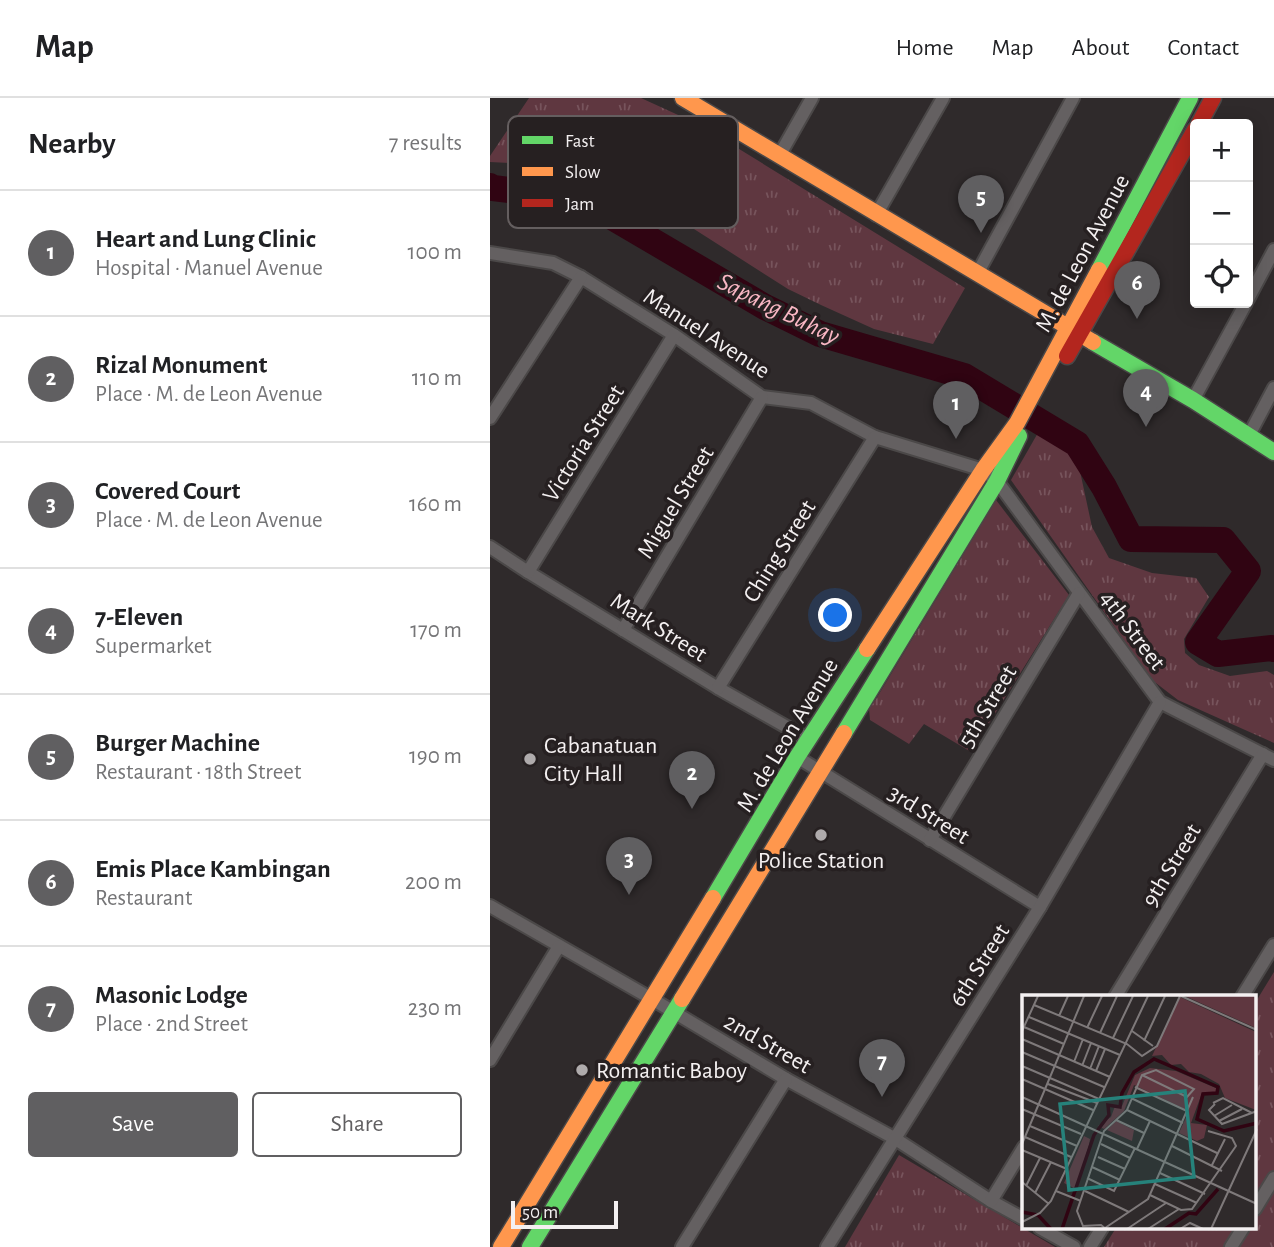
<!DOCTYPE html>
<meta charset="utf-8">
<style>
body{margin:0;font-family:"Alegreya Sans",sans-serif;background:#f6f6f6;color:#202124}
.controls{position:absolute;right:21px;top:21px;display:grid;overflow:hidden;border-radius:7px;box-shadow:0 4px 18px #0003}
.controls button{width:63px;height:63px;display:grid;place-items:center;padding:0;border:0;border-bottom:2px solid #e0e0e0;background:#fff;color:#202124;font:35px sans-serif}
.scale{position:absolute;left:21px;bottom:18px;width:107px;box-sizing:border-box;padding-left:7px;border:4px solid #f4f0f1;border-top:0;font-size:19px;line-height:24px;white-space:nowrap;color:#f4f0f1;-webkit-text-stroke:5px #262021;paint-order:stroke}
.you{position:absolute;left:346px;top:518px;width:24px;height:24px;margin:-18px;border:5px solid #fff;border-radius:50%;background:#1a73e8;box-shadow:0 0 0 10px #1a73e833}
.badge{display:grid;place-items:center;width:46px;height:46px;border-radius:50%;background:#605f61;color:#fff;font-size:23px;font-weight:700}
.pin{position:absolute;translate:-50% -58px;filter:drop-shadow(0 2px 4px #0008)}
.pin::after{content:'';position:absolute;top:37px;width:24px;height:21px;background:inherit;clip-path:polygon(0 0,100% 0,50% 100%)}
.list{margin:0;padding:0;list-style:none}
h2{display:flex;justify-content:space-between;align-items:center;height:91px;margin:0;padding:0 28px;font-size:30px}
h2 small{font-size:23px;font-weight:400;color:#757577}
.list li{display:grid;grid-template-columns:46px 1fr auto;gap:21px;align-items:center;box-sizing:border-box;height:126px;padding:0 28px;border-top:2px solid #e0e0e0}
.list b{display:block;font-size:26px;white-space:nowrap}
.list p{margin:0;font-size:23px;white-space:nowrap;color:#757577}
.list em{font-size:23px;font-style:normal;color:#757577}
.actions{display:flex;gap:14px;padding:21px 28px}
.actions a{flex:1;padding:16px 0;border:2px solid #605f61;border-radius:7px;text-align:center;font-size:24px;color:#605f61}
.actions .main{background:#605f61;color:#fff}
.icon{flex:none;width:38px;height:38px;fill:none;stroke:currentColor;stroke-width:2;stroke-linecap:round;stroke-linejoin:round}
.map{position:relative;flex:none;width:784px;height:1149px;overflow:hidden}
header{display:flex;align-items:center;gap:42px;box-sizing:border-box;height:98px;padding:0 35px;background:#fff;border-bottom:2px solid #e0e0e0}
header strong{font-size:33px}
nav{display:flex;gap:38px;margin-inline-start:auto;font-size:24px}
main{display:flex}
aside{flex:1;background:#fff}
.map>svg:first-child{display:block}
.grass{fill:url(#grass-tufts)}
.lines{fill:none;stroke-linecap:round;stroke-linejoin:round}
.river{stroke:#300412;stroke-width:26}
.street-casing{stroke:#4b4848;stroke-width:16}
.fast-casing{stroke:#4b4848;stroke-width:19}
.slow-casing{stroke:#4b4848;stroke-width:19}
.jam-casing{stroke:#4b4848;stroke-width:19}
.street{stroke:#646061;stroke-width:12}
.fast{stroke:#63d668;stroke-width:16}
.slow{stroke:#ff974d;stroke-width:16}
.jam{stroke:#b3261e;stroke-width:16}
.poi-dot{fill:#afabac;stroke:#262021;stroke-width:2.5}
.labels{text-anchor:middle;stroke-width:7;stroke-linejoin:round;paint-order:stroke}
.street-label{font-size:24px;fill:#f4f0f1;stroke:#262021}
.poi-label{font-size:24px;fill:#f4f0f1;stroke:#262021;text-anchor:start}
.water-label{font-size:26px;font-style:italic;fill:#f8b6c3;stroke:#262021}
.inset-river{fill:none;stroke:#300412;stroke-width:3.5}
.inset-road{fill:none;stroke:#7e797a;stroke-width:2}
.view{fill:#26827b;fill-opacity:0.15;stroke:#26827b;stroke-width:3.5}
.inset-edge{fill:none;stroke:#f4f0f1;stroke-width:3.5}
.key{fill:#262021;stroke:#645e5f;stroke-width:2}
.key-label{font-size:19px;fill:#f4f0f1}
</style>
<header>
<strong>Map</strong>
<nav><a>Home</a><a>Map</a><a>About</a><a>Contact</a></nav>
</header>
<main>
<aside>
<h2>Nearby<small>7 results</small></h2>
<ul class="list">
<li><span class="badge">1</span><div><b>Heart and Lung Clinic</b><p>Hospital · Manuel Avenue</p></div><em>100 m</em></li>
<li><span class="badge">2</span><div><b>Rizal Monument</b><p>Place · M. de Leon Avenue</p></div><em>110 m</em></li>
<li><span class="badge">3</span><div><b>Covered Court</b><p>Place · M. de Leon Avenue</p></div><em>160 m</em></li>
<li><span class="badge">4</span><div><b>7-Eleven</b><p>Supermarket</p></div><em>170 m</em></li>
<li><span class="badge">5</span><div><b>Burger Machine</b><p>Restaurant · 18th Street</p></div><em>190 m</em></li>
<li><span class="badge">6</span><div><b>Emis Place Kambingan</b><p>Restaurant</p></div><em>200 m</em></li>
<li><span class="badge">7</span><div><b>Masonic Lodge</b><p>Place · 2nd Street</p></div><em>230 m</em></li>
</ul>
<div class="actions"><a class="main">Save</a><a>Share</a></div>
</aside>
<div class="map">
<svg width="784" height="1149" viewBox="0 0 784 1149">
<defs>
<pattern id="grass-tufts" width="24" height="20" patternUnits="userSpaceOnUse" patternTransform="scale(1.75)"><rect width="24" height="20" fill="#5f3740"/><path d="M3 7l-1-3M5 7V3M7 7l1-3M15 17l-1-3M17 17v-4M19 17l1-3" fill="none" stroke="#77545c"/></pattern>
</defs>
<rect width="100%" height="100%" fill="#2f2a2b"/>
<g class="grass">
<polygon points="39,0 151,0 210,27 475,190 443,246 384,231 331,207 298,191 193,124 153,101 117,86 55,67 0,64 0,58"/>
<polygon points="553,326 585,350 602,429 619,460 662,475 706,480 719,499 694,541 695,555 709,567 740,578 777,573 784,577 784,645 688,602 662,582 521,382"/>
<polygon points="506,402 579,497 481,654 434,626 419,646 380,622 379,610 386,601"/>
<polygon points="784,874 784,1149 614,1149 626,1130 765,1130 765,905"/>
<polygon points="409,1057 565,1149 355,1149"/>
</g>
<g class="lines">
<polyline class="river" points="0,88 3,90 81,100 110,112 275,209 330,236 474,278 587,346 614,389 641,441 733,442 758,473 708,544 728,556 782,550 784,551"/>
<defs>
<g id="street">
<polyline points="289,58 322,0"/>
<polyline points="386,117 453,0"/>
<polyline points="0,155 63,165 91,179 184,237 272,299 321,305 385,339 493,372 507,383 670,604 784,662"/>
<polyline points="487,176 583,0"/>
<polyline points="758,201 784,152"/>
<polyline points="703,302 756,205"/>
<polyline points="0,320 91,179"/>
<polyline points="758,339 784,290"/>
<polyline points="0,449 38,474 228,590 318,641"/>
<polyline points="38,474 184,237"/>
<polyline points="133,532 272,299"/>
<polyline points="228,590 385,339"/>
<polyline points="307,659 550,809"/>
<polyline points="440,742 589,495"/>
<polyline points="0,808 162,901 296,981 404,1040 501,1103 534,1121"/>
<polyline points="625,899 773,656"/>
<polyline points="752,899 784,847"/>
<polyline points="0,962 69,848"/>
<polyline points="501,1103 534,1049"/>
<polyline points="765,1111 784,1080"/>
<polyline points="550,1130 584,1149"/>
<polyline points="192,1149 296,981"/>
<polyline points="337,1149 550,809 670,604"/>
<polyline points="600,1149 612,1130"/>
<polyline points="741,1149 753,1130"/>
</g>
<g id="fast">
<polyline points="609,172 700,0"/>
<polyline points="603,244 703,302 784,354"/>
<polyline points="354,635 507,383 529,338"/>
<polyline points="223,800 307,659 377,551"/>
<polyline points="40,1149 192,901"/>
</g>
<g id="slow">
<polyline points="193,0 603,244"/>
<polyline points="377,551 493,372 527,325 609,172"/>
<polyline points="192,901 354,635"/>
<polyline points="11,1149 223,800"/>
</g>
<g id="jam">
<polyline points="709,26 723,0"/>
<polyline points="577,258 705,32"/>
</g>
</defs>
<use href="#street" class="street-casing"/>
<use href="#fast" class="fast-casing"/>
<use href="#slow" class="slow-casing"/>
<use href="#jam" class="jam-casing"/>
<use href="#street" class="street"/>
<use href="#fast" class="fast"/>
<use href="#slow" class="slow"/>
<use href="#jam" class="jam"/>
</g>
<g class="poi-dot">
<circle cx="40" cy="661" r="7"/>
<circle cx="331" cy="737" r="7"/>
<circle cx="92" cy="972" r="7"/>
</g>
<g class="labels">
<g class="street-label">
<text transform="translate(592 155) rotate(-62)" y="8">M. de Leon Avenue</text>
<text transform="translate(217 235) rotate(33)" y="8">Manuel Avenue</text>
<text transform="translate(93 345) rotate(-58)" y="8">Victoria Street</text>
<text transform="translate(185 404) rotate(-59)" y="8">Miguel Street</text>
<text transform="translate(289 453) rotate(-58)" y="8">Ching Street</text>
<text transform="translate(169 529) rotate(32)" y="8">Mark Street</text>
<text transform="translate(643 532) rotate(53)" y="8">4th Street</text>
<text transform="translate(497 608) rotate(-59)" y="8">5th Street</text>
<text transform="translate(297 637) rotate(-59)" y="8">M. de Leon Avenue</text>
<text transform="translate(439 716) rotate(32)" y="8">3rd Street</text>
<text transform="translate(681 767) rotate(-59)" y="8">9th Street</text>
<text transform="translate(489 867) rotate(-58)" y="8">6th Street</text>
<text transform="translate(278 945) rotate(30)" y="8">2nd Street</text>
</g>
<g class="poi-label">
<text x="54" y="655">Cabanatuan<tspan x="54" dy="28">City Hall</tspan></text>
<text x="331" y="770" text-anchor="middle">Police Station</text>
<text x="106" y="980">Romantic Baboy</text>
</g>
<g class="water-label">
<text transform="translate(289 210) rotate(26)" y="9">Sapang Buhay</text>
</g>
</g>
<g transform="translate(532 897)">
<rect width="234" height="234" fill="#2f2a2b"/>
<path d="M234,1v32l-69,-31v-1zM128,73l26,3 42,18 -1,3 -15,1 -11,30 16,2 -3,13 -7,3 -18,-8 10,-22 -55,-26 -10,26 -20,18 -6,-3 13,-9 4,-11h7l13,-31zM94,126l18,9 -2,11 -25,-11zM62,141l6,3 -1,6 -13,44 -12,-6z" fill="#5f3740"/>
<path d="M158,2l76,35v78l-31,-12 -6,-14 -18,-10 -12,-2 -8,-8 -10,1 -9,-10 -10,1z" fill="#5f3740"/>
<path class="inset-river" d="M0,217l16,3 13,14M40,234l32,-94 15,-20 -1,-10 12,2 2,-14 12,-21 20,-13 64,28 -1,6 -14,1 -6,25 27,12 33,-8M143,234l24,-16 7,1 22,-25"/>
<path class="inset-road" d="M159,1l76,34M12,10l93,39 15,12 15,-10 23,-50M37,21l9,-20M7,22l91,38M2,32l40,17M65,33l15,-32M0,36l16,-35M110,36l21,15M78,38l17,-37M91,43l20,-42M0,44l88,38M122,46l21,-45M0,57l82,35M52,67l9,-23M0,71l77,33M60,71l9,-23M68,74l9,-23M74,76l9,-22M0,84l71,31M26,89l49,19M113,92l52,24M0,102l235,107M109,103l52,25M191,108l10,-5 29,15M193,109l-6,6 13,14 35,-13M0,114l59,25M105,115l90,43M192,121l18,-11M94,125l28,13M197,126l23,-12M8,131l47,20M3,142l46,20M0,149l62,-148M79,149l29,14M150,151l50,25M115,154l13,-28M0,155l45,19M76,162l27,12M190,170l13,-26M70,172l28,13M138,178l45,21M65,183l27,13 21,-43M0,187l27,22M133,189l42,19M4,191l14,-28M34,196l25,10M63,196l44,21M13,198l16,-31M128,200l31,15 11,-1 44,-63 -4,-8 -24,-7M0,227l18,-9 11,-12 97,-205M83,233l43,-29 45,-102M84,234l-5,-4 -18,1 -6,-15 27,-80 23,-21 15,-35 14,-5 38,19 -7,8 -45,-22M105,234l39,-26M126,234l31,-20M158,234l10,-6 13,6M189,234l46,-100"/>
<path class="view" d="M163,96l9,86 -125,13 -9,-86z"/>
<rect width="234" height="234" class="inset-edge"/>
</g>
<rect x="18" y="18" width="230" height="112" rx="10" class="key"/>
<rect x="32" y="38" width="31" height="8" fill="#63d668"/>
<rect x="32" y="69" width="31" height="9" fill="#ff974d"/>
<rect x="32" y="101" width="31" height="8" fill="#b3261e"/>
<g class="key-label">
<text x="75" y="49">Fast</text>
<text x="75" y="80">Slow</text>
<text x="75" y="112">Jam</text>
</g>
</svg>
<div class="controls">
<button>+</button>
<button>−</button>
<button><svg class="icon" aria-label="locate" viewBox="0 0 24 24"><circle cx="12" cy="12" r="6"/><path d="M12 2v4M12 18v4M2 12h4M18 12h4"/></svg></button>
</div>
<div class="scale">50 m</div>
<div class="you"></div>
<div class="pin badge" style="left:466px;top:341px">1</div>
<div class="pin badge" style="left:202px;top:711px">2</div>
<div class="pin badge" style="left:139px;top:797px">3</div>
<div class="pin badge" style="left:656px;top:329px">4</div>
<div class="pin badge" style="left:491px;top:135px">5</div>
<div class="pin badge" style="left:647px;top:221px">6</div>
<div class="pin badge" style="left:392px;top:999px">7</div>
</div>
</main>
